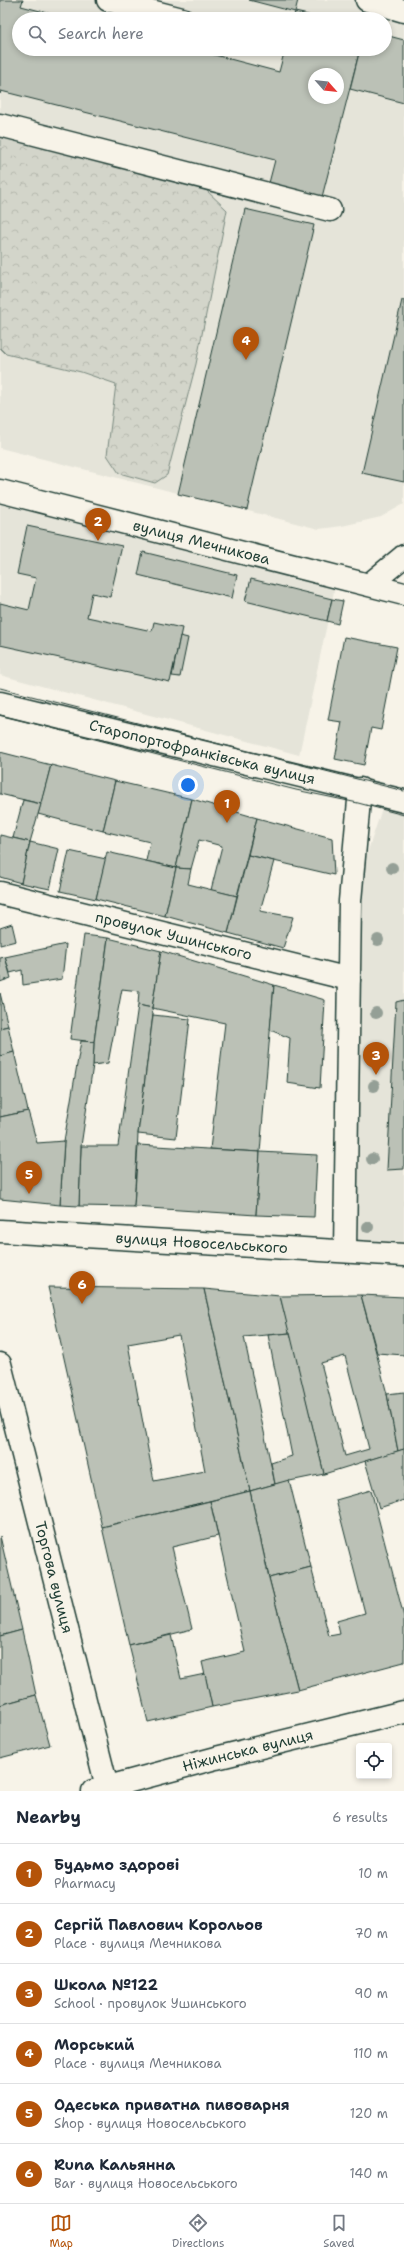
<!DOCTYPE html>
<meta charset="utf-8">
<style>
body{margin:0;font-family:"Shantell Sans",sans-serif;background:#f6f6f7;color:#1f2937}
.controls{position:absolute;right:12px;bottom:12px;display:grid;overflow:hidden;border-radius:4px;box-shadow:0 2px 6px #0003}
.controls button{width:36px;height:36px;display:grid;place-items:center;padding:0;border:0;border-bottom:1px solid #e0e1e3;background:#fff;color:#1f2937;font:20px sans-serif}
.compass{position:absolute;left:308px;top:68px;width:36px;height:36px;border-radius:50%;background:#fff;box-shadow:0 2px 6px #0003;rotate:117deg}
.you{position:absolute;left:188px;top:785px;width:14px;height:14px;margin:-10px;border:3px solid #fff;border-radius:50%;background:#1a73e8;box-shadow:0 0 0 6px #1a73e833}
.badge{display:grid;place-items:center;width:26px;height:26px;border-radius:50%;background:#b45309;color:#fff;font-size:13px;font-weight:700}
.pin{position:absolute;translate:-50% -33px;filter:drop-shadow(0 1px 2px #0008)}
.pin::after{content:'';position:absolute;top:21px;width:14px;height:12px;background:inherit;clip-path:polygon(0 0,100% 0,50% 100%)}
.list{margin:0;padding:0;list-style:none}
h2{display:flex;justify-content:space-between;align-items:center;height:52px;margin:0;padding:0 16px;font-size:17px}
h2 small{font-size:13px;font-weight:400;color:#747a83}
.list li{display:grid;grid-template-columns:26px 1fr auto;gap:12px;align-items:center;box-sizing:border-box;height:60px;padding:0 16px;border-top:1px solid #e0e1e3}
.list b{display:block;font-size:15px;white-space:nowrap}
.list p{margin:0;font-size:13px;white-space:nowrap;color:#747a83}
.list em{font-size:13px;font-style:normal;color:#747a83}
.icon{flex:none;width:22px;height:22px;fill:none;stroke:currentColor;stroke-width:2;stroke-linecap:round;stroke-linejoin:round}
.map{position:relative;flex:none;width:404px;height:1791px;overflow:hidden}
.search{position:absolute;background:#fff;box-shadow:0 2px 6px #0003;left:12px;right:12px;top:12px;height:44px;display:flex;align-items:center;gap:10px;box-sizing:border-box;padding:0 14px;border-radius:22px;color:#747a83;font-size:15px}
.sheet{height:412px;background:#fff}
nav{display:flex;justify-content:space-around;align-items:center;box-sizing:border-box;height:56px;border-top:1px solid #e0e1e3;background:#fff;font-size:11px;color:#747a83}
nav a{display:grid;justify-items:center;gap:2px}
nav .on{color:#b45309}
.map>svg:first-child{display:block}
.built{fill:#e5e4d9;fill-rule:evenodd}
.forest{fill:url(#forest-crowns);stroke:#79897f}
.building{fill:#bbc1b6;stroke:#1f3d34;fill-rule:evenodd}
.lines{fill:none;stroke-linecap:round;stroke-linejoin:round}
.minor-casing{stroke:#1f3d34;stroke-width:25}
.major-casing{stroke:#1f3d34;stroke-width:25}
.minor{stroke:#f7f3e8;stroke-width:22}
.major{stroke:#f7f3e8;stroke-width:22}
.tram{stroke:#1f3d34;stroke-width:1}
.tree{fill:#949f96}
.labels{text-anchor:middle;stroke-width:3;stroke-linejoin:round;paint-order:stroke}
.street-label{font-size:15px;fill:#1f3d34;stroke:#f7f3e8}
</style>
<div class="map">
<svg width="404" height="1791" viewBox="0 0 404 1791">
<defs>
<pattern id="forest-crowns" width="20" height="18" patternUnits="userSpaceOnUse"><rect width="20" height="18" fill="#d3d5ca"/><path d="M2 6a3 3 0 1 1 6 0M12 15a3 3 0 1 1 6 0" fill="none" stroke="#b5b8ae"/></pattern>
</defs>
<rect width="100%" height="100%" fill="#f7f3e8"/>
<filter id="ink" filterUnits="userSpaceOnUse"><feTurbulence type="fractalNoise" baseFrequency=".025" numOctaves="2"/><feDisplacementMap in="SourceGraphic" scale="8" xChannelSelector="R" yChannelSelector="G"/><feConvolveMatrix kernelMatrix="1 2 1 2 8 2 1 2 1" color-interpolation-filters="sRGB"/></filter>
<g filter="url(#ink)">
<g class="built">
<path d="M0,0h404v504l-23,13 -39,9 -23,3 -319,-81zM19,19h366v30h-366zM314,74h24v24h-24z"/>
<polygon points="0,492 337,577 299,755 0,675"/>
<polygon points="385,800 404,805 404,1252 346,1248 351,901"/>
</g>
<polygon class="forest" points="0,132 142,168 205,189 227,210 196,364 167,475 155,483 119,473 107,455 116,384 81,372 6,354 0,348"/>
<g class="building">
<path d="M0,0h23l-2,6 50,13h-52v30h173l87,23 6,-23h75l-38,148 -53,-14 6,-23 -274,-69 -1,3zM314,74h24v24h-24z"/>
<polygon points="249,0 298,0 295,12"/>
<polygon points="295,12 304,14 322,19 293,19"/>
<polygon points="385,35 404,40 404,103 350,89 360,49 385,49"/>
<polygon points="245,209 314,225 247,510 178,494"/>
<polygon points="402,300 404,300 404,482 362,473"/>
<polygon points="27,526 122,546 110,597 92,593 87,617 152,631 154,622 182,628 170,682 0,645 0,603 29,610 36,578 17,574"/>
<polygon points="143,552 237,575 232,598 138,575"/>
<polygon points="251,579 332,599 327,621 245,601"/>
<polygon points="332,599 343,601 338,624 327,621"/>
<polygon points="180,636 188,638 180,677 172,676"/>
<polygon points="344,637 397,647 381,730 371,728 364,765 335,759 342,722 328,720"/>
<polygon points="0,752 51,765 41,804 0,794"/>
<polygon points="51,765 115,781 103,831 38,814"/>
<polygon points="115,781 192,799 176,868 146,861 150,842 103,831"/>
<polygon points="192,799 257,818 237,896 211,890 222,846 199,840 191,869 176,868"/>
<polygon points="23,800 41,804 30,842 13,838"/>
<polygon points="257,818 332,838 334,875 248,855"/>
<polygon points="0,835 30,842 21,883 0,877"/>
<polygon points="30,842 59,849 50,889 21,883"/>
<polygon points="69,851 106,859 96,899 60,891"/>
<polygon points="107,852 176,868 165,916 96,899"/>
<polygon points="248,855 274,861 260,911 293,917 283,948 228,933"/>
<polygon points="176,868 191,869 188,884 237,896 228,933 165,916"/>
<polygon points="12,924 16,941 0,945 0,928"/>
<polygon points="84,935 108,938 94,1042 70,1039"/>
<polygon points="108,938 161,951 152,1008 138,1005 139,991 122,989 108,1063 93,1065 94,1042"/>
<polygon points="66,944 62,979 23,985 22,970 10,973 5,957"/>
<polygon points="161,951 274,985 260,1152 210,1149 225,1023 152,1008"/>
<polygon points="5,957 11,978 0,982 0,958"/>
<polygon points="274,985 325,1000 320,1088 287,1083 290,1038 270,1030"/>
<polygon points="0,993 8,1026 0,1028"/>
<polygon points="404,1000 404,1169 387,1170 396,1002"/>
<polygon points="138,1005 152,1008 153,1015 138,1134 134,1207 79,1206 81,1146 118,1146"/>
<polygon points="153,1015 190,1019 176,1138 138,1134"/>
<polygon points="8,1026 14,1052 0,1056 0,1028"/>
<polygon points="81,1041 94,1042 93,1065 81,1146 79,1206 60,1205 64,1141"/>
<polygon points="14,1052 28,1111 0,1117 0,1056"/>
<polygon points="28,1111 37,1143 64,1141 60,1205 0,1199 0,1117"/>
<polygon points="138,1145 260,1152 256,1215 134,1207"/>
<polygon points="260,1152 317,1155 314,1217 256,1215"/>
<path d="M48,1287l156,2 46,202 -148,36zM179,1335l26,136 -51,10 -26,-137z"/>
<polygon points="204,1289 280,1296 290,1333 244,1337 275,1484 250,1491"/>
<path d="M361,1295l26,99 11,57 -74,23 -44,-178zM345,1356l24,93 -24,7 -24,-93z"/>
<polygon points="361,1295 404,1297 404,1355 377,1353"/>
<polygon points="290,1333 324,1474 275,1484 271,1463 292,1456 268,1335"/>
<polygon points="404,1392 404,1449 398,1451 387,1394"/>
<polygon points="404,1449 404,1500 379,1508 365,1461"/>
<polygon points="289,1480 311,1567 269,1578 250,1491"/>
<polygon points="371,1490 404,1617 404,1662 298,1690 269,1578 311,1567 329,1636 340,1634 337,1621 365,1613 336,1500"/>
<polygon points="250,1491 269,1578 298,1690 212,1707 202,1662 245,1652 210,1501"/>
<polygon points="210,1501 218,1536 172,1547 192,1629 129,1645 102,1527"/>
<polygon points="0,1536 22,1630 0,1636"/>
<polygon points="22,1630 36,1695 0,1705 0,1636"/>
<polygon points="171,1635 181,1679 205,1674 212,1707 148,1722 129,1645"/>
<polygon points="36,1695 50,1745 0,1758 0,1705"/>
</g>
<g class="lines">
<defs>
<g id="minor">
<polyline points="108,0 182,19"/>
<polyline points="367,0 404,11"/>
<polyline points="0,125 330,210"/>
<path id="s1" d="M0,491l404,103"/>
<polyline points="370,584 404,556"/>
<path id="s2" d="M0,893l349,86"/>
<path id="s3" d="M0,1231l404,24"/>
<polyline points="345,1250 350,901 360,789"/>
<path id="s4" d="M0,1364l108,427"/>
<path id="s5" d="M93,1791l123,-33 188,-46"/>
</g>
<g id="major">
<path id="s6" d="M0,703l404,98"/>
</g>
</defs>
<use href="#minor" class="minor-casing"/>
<use href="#major" class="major-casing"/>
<use href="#minor" class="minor"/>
<use href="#major" class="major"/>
<g class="tram">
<polyline points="0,688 404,791"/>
<polyline points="0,715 296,790 358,803 404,815"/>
</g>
</g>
<g class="tree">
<circle cx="392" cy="868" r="6"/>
<circle cx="378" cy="940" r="6"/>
<circle cx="376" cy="1013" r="6"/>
<circle cx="374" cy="1086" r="6"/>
<circle cx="372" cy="1159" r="6"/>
<circle cx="368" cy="1227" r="6"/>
</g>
</g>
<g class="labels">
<g class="street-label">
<text dy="5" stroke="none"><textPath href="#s1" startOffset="208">вулиця Мечникова</textPath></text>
<text dy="5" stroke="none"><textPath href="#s6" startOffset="208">Старопортофранківська вулиця</textPath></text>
<text dy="5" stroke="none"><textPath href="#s2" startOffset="179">провулок Ушинського</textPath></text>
<text dy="5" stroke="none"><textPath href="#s3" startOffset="202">вулиця Новосельського</textPath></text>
<text dy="5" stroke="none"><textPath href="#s4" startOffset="220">Торгова вулиця</textPath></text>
<text dy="5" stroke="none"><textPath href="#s5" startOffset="160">Ніжинська вулиця</textPath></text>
</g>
</g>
</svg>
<div class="controls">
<button><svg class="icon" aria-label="locate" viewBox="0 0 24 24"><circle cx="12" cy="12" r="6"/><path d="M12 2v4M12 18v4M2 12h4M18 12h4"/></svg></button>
</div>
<svg class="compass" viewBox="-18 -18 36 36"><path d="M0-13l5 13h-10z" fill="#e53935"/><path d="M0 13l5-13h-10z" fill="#747a83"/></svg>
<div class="you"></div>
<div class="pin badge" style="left:227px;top:823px">1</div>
<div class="pin badge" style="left:98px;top:541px">2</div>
<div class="pin badge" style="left:376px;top:1075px">3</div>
<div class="pin badge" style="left:246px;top:360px">4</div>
<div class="pin badge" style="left:29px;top:1194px">5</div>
<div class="pin badge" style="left:82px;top:1304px">6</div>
<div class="search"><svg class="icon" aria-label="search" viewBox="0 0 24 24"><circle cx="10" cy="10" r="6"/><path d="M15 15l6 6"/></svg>Search here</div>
</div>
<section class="sheet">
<h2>Nearby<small>6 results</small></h2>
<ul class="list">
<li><span class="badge">1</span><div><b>Будьмо здорові</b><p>Pharmacy</p></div><em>10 m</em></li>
<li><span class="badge">2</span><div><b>Сергій Павлович Корольов</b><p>Place · вулиця Мечникова</p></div><em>70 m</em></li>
<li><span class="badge">3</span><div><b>Школа №122</b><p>School · провулок Ушинського</p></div><em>90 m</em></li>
<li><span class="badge">4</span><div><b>Морський</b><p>Place · вулиця Мечникова</p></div><em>110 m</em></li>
<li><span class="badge">5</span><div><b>Одеська приватна пивоварня</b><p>Shop · вулиця Новосельського</p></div><em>120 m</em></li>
<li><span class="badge">6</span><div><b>Runa Кальянна</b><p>Bar · вулиця Новосельського</p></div><em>140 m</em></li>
</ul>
</section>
<nav>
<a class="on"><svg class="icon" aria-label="map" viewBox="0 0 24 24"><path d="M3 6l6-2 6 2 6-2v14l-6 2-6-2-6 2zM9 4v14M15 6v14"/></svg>Map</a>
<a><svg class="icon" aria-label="directions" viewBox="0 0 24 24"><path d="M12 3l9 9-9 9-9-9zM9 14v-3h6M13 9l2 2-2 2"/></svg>Directions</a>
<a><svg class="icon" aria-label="saved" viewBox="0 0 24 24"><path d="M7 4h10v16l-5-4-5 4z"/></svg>Saved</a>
</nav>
